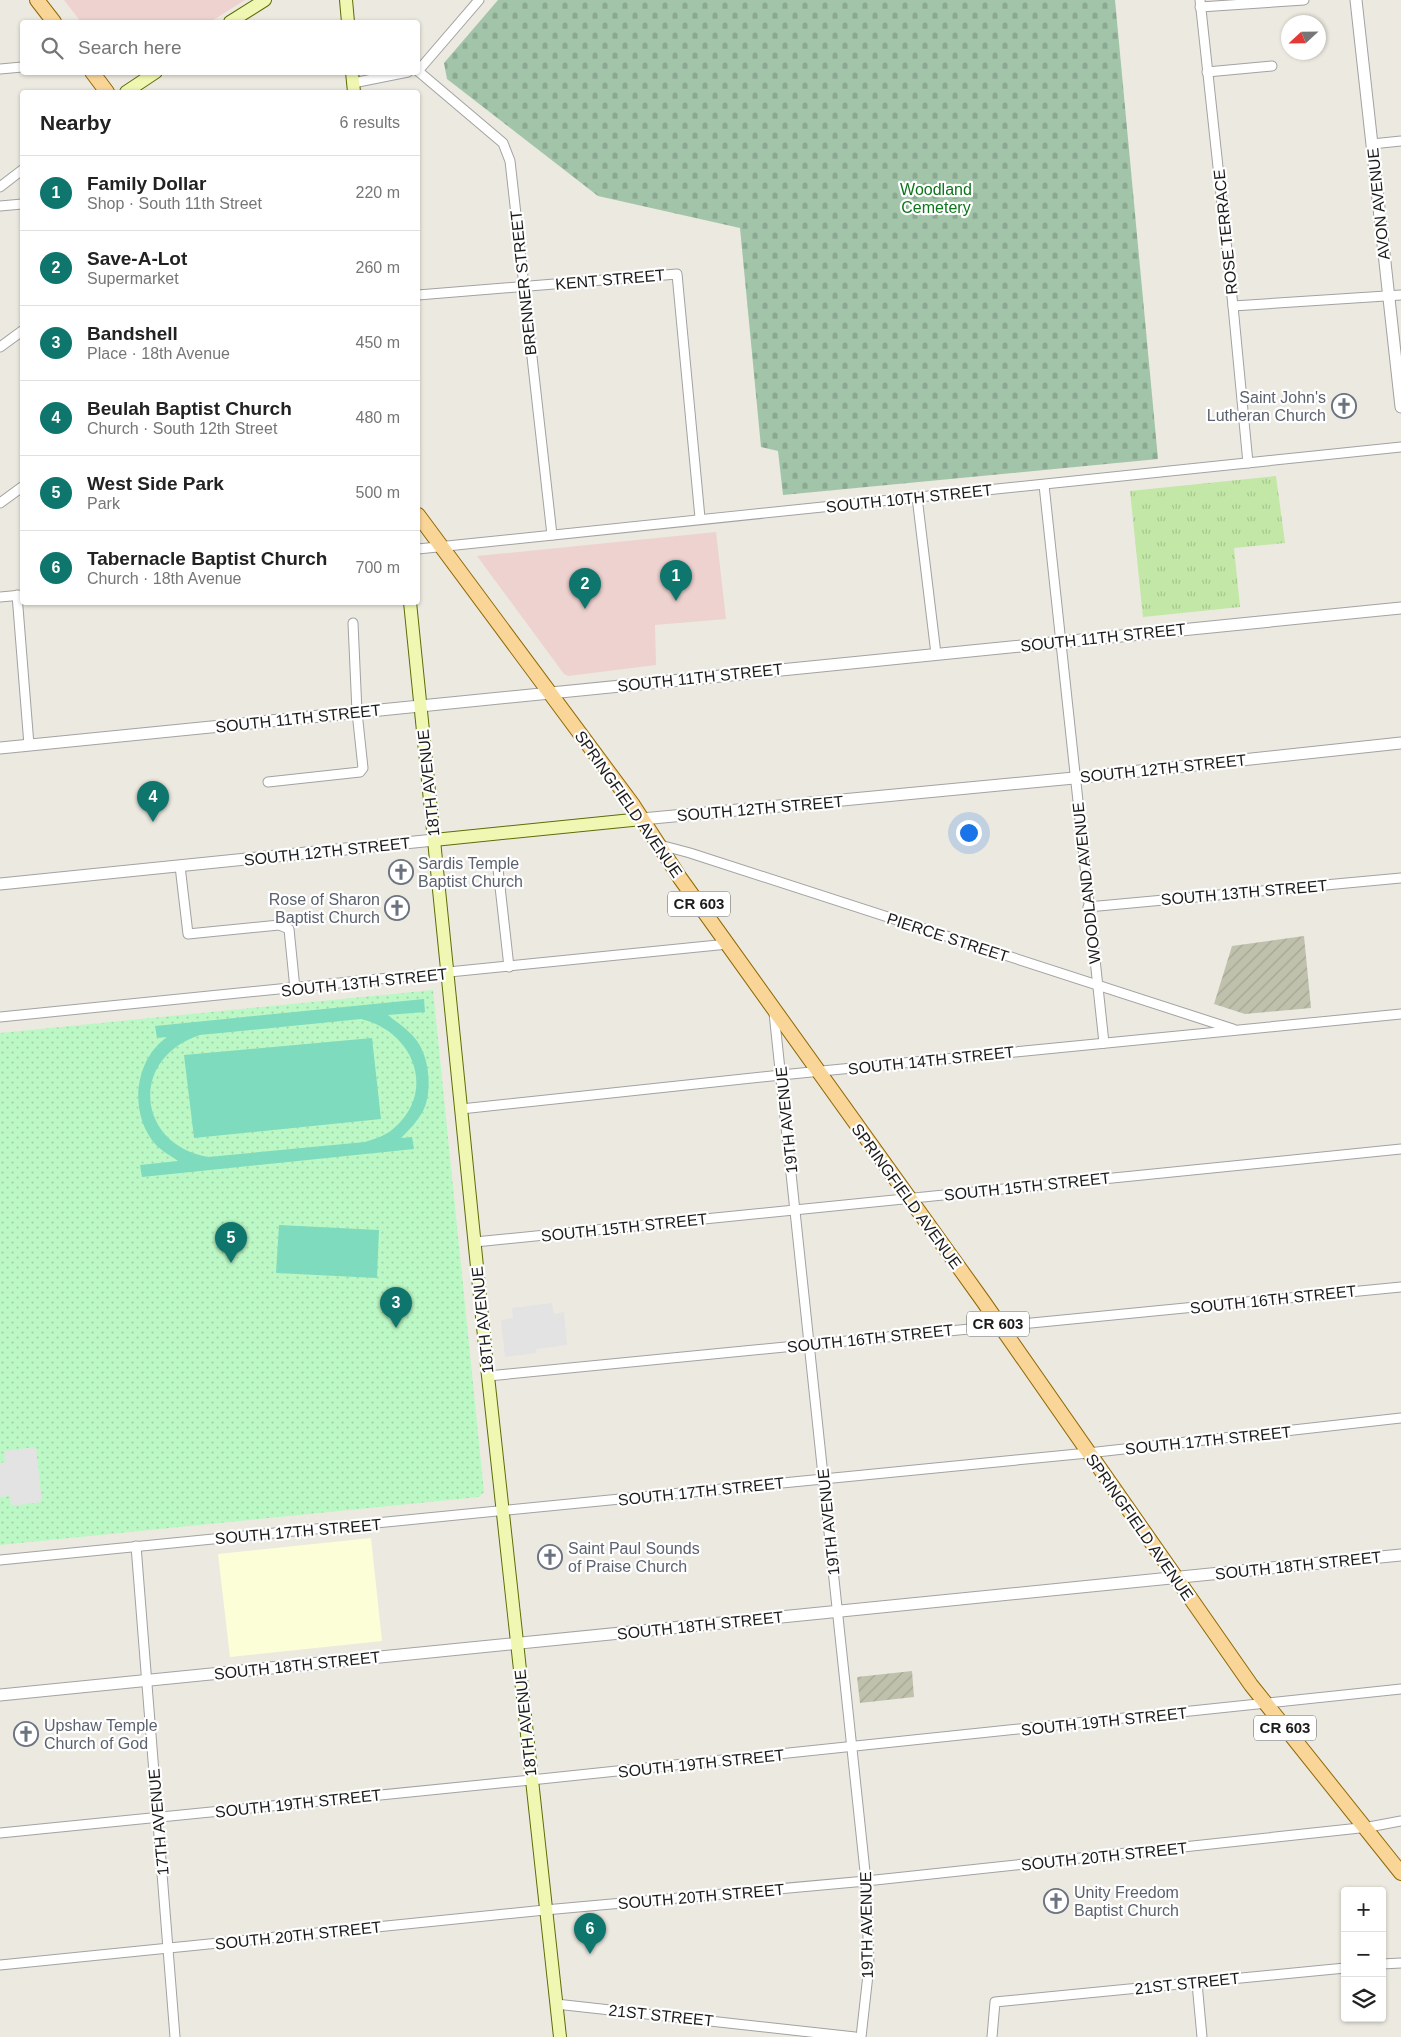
<!DOCTYPE html>
<meta charset="utf-8">
<style>
body{margin:0;font-family:Arial,sans-serif;background:#f2f2f2;color:#222}
.controls{position:absolute;right:15px;bottom:15px;display:grid;overflow:hidden;border-radius:5px;box-shadow:0 1px 4px #0004}
.controls button{width:45px;height:45px;display:grid;place-items:center;padding:0;border:0;border-bottom:1px solid #e0e0e0;background:#fff;color:#222;font:25px sans-serif}
.compass{position:absolute;left:1281px;top:15px;width:45px;height:45px;border-radius:50%;background:#fff;box-shadow:0 1px 4px #0004;rotate:248deg}
.you{position:absolute;left:968px;top:832px;width:18px;height:18px;margin:-12px;border:4px solid #fff;border-radius:50%;background:#1a73e8;box-shadow:0 0 0 8px #1a73e833}
.badge{display:grid;place-items:center;width:32px;height:32px;border-radius:50%;background:#0f766e;color:#fff;font-size:16px;font-weight:700}
.pin{position:absolute;translate:-50% -41px;filter:drop-shadow(0 1px 2px #0008)}
.pin::after{content:'';position:absolute;top:26px;width:18px;height:15px;background:inherit;clip-path:polygon(0 0,100% 0,50% 100%)}
.list{margin:0;padding:0;list-style:none}
h2{display:flex;justify-content:space-between;align-items:center;height:65px;margin:0;padding:0 20px;font-size:21px}
h2 small{font-size:16px;font-weight:400;color:#767676}
.list li{display:grid;grid-template-columns:32px 1fr auto;gap:15px;align-items:center;box-sizing:border-box;height:75px;padding:0 20px;border-top:1px solid #e0e0e0}
.list b{display:block;font-size:19px;white-space:nowrap}
.list p{margin:0;font-size:16px;white-space:nowrap;color:#767676}
.list em{font-size:16px;font-style:normal;color:#767676}
.icon{flex:none;width:28px;height:28px;fill:none;stroke:currentColor;stroke-width:2;stroke-linecap:round;stroke-linejoin:round}
.map{position:relative;flex:none;width:1401px;height:2037px;overflow:hidden}
.search{position:absolute;background:#fff;box-shadow:0 1px 4px #0004;left:20px;top:20px;width:400px;height:55px;display:flex;align-items:center;gap:12px;box-sizing:border-box;padding:0 18px;border-radius:5px;color:#767676;font-size:19px}
.panel{position:absolute;background:#fff;box-shadow:0 1px 4px #0004;left:20px;top:90px;width:400px;height:515px;border-radius:5px}
.map>svg:first-child{display:block}
.commercial{fill:#eed2cf}
.education{fill:#fcfed8}
.construction{fill:url(#construction-furrows)}
.grass{fill:url(#grass-tufts)}
.cemetery{fill:url(#cemetery-stones)}
.park{fill:url(#park-dots)}
.pitch{fill:#7fdbbd;fill-rule:evenodd}
.parking{fill:#e3e3e3}
.lines{fill:none;stroke-linecap:round;stroke-linejoin:round}
.minor-casing{stroke:#a2a2a2;stroke-width:11}
.tertiary-casing{stroke:#a2a2a2;stroke-width:13}
.secondary-casing{stroke:#5c6d07;stroke-width:14}
.primary-casing{stroke:#8f6903;stroke-width:16}
.minor{stroke:#fff;stroke-width:9}
.tertiary{stroke:#fff;stroke-width:11}
.secondary{stroke:#f0f7b3;stroke-width:12}
.primary{stroke:#f9d598;stroke-width:14}
.labels{text-anchor:middle;stroke-width:4.5;stroke-linejoin:round;paint-order:stroke}
.shield{fill:#fff;stroke:#5f5f5f;stroke-width:1}
.shield-label{font-size:15px;font-weight:bold;fill:#1b1b1b}
.park-label{font-size:16px;fill:#0d751c;stroke:#fff}
.street-label{font-size:16px;fill:#1b1b1b;stroke:#fff}
.worship-label{font-size:16px;fill:#5b616d;stroke:#fff;text-anchor:start}
</style>
<div class="map">
<svg width="1401" height="2037" viewBox="0 0 1401 2037">
<defs>
<pattern id="construction-furrows" width="10" height="10" patternUnits="userSpaceOnUse" patternTransform="scale(1.25)"><rect width="10" height="10" fill="#bfc1ac"/><path d="M-1 1l2-2M0 10L10 0M9 11l2-2" fill="none" stroke="#a4a593"/></pattern>
<pattern id="grass-tufts" width="24" height="20" patternUnits="userSpaceOnUse" patternTransform="scale(1.25)"><rect width="24" height="20" fill="#c2e7a6"/><path d="M3 7l-1-3M5 7V3M7 7l1-3M15 17l-1-3M17 17v-4M19 17l1-3" fill="none" stroke="#a6c68e"/></pattern>
<pattern id="cemetery-stones" width="16" height="16" patternUnits="userSpaceOnUse" patternTransform="scale(1.25)"><rect width="16" height="16" fill="#a2c5a9"/><path d="M2 7V4a2 2 0 0 1 4 0v3zM10 15v-3a2 2 0 0 1 4 0v3z" fill="#8ba991"/></pattern>
<pattern id="park-dots" width="8" height="8" patternUnits="userSpaceOnUse" patternTransform="scale(1.25)"><rect width="8" height="8" fill="#bcf8c5"/><path d="M2 2h.1M6 6h.1" fill="none" stroke="#a1d4a9" stroke-width="1.8" stroke-linecap="round"/></pattern>
</defs>
<rect width="100%" height="100%" fill="#ece9e0"/>
<g class="commercial">
<polygon points="64,0 245,0 210,22 81,22"/>
<polygon points="716,532 726,619 655,625 656,665 568,676 564,674 477,556"/>
</g>
<polygon class="education" points="371,1538 382,1641 230,1657 218,1554"/>
<g class="construction">
<polygon points="1304,936 1311,1008 1245,1014 1214,1004 1232,946"/>
<polygon points="912,1671 914,1697 860,1703 857,1677"/>
</g>
<polygon class="grass" points="1276,476 1285,543 1234,548 1240,607 1143,617 1130,491"/>
<polygon class="cemetery" points="498,0 1115,0 1158,459 783,495 778,451 761,447 740,228 598,196 447,79 444,63"/>
<polygon class="park" points="433,990 484,1492 479,1497 0,1545 0,1033"/>
<g class="pitch">
<path d="M424,999l1,13 -37,3c11,9 23,16 31,29 11,18 13,49 4,67 -6,11 -14,19 -22,27l11,-1 2,12 -272,28 -2,-12 38,-4c-7,-5 -16,-10 -22,-16 -27,-30 -23,-84 11,-108l-10,1 -2,-12zM361,1019c52,12 77,72 32,110 -7,6 -18,10 -28,13l-157,15c-72,-13 -79,-99 -8,-122z"/>
<polygon points="372,1038 381,1119 194,1138 184,1055"/>
<polygon points="279,1225 379,1230 377,1278 276,1273"/>
</g>
<g class="parking">
<polygon points="552,1303 554,1314 564,1312 567,1345 536,1349 536,1353 505,1357 501,1320 513,1318 512,1308"/>
<polygon points="36,1447 42,1502 11,1506 10,1496 0,1497 0,1463 5,1462 4,1451"/>
</g>
<g class="lines">
<defs>
<g id="minor">
<polyline points="1200,0 1233,306 1248,463"/>
<polyline points="1200,7 1304,0"/>
<polyline points="0,69 22,67"/>
<polyline points="418,71 503,143 510,161 552,535"/>
<polyline points="418,71 479,0"/>
<polyline points="1207,72 1272,66"/>
<polyline points="353,83 408,72"/>
<polyline points="1372,144 1401,141"/>
<polyline points="0,187 22,170"/>
<polyline points="0,206 22,204"/>
<polyline points="418,295 677,274 700,518"/>
<polyline points="1233,306 1401,295"/>
<polyline points="0,347 22,331"/>
<polyline points="1044,485 1104,1043"/>
<polyline points="917,497 936,654"/>
<polyline points="0,503 22,487"/>
<polyline points="418,549 1401,447"/>
<polyline points="17,595 29,745"/>
<polyline points="0,597 22,595"/>
<polyline points="268,782 360,772 363,768 357,712 353,623"/>
<polyline points="660,845 690,853 1233,1029"/>
<polyline points="180,866 188,934 279,925 289,929 295,989"/>
<polyline points="498,869 509,967"/>
<polyline points="1088,907 1401,878"/>
<polyline points="774,1013 866,1881 869,1966 861,2037"/>
<polyline points="0,1017 728,944"/>
<polyline points="461,1109 781,1075 1401,1014"/>
<polyline points="475,1242 1401,1149"/>
<polyline points="488,1376 1401,1287"/>
<polyline points="136,1546 175,2037"/>
<polyline points="0,1560 1088,1453 1401,1418"/>
<polyline points="0,1833 531,1780 1401,1689"/>
<polyline points="1382,1964 1401,1963"/>
<polyline points="0,1965 545,1910 866,1881 1369,1827 1401,1821"/>
<polyline points="1197,1983 1202,2037"/>
<polyline points="556,2004 855,2037"/>
<polyline points="992,2037 995,2002 1345,1968"/>
</g>
<g id="tertiary">
<polyline points="1356,0 1401,407"/>
<polyline points="0,748 1401,608"/>
<polyline points="642,819 1074,778 1401,743"/>
<polyline points="0,884 434,840"/>
<polyline points="0,1695 1401,1555"/>
</g>
<g id="secondary">
<polyline points="346,0 348,22"/>
<polyline points="230,22 265,0"/>
<polyline points="352,72 354,92"/>
<polyline points="126,92 156,72"/>
<polyline points="410,602 488,1376 560,2037"/>
<polyline points="434,840 642,819"/>
</g>
<g id="primary">
<polyline points="37,0 54,22"/>
<polyline points="92,72 107,92"/>
<polyline points="418,515 633,805 680,878 983,1301 1251,1685 1401,1873"/>
</g>
</defs>
<use href="#minor" class="minor-casing"/>
<use href="#tertiary" class="tertiary-casing"/>
<use href="#secondary" class="secondary-casing"/>
<use href="#primary" class="primary-casing"/>
<use href="#minor" class="minor"/>
<use href="#tertiary" class="tertiary"/>
<use href="#secondary" class="secondary"/>
<use href="#primary" class="primary"/>
</g>
<defs>
<symbol id="church-ring" viewBox="-11 -11 22 22"><circle r="9.5" fill="#fff" stroke="#6b7280" stroke-width="1.5"/><path d="M-1.2-6h2.4v3.5h3.3v2.4h-3.3V6h-2.4V-.1h-3.3v-2.4h3.3Z" fill="#6b7280"/></symbol>
</defs>
<g fill-rule="evenodd">
<use href="#church-ring" x="1330" y="392" width="28" height="28"/>
<use href="#church-ring" x="387" y="858" width="28" height="28"/>
<use href="#church-ring" x="383" y="894" width="28" height="28"/>
<use href="#church-ring" x="536" y="1543" width="28" height="28"/>
<use href="#church-ring" x="12" y="1720" width="28" height="28"/>
<use href="#church-ring" x="1042" y="1887" width="28" height="28"/>
</g>
<g class="labels">
<g class="shield">
<rect x="668" y="891.5" width="62" height="25" rx="4"/>
<rect x="967" y="1311.5" width="62" height="25" rx="4"/>
<rect x="1254" y="1715.5" width="62" height="25" rx="4"/>
</g>
<g class="shield-label">
<text x="699" y="909">CR 603</text>
<text x="998" y="1329">CR 603</text>
<text x="1285" y="1733">CR 603</text>
</g>
<g class="park-label">
<text x="936" y="195">Woodland<tspan x="936" dy="18">Cemetery</tspan></text>
</g>
<g class="street-label">
<text transform="translate(1378 204) rotate(-96)" y="6">AVON AVENUE</text>
<text transform="translate(1225 232) rotate(-96)" y="6">ROSE TERRACE</text>
<text transform="translate(610 279) rotate(-5)" y="6">KENT STREET</text>
<text transform="translate(523 283) rotate(-96)" y="6">BRENNER STREET</text>
<text transform="translate(909 498) rotate(-6)" y="6">SOUTH 10TH STREET</text>
<text transform="translate(1103 637) rotate(-6)" y="6">SOUTH 11TH STREET</text>
<text transform="translate(700 677) rotate(-6)" y="6">SOUTH 11TH STREET</text>
<text transform="translate(298 718) rotate(-6)" y="6">SOUTH 11TH STREET</text>
<text transform="translate(1163 768) rotate(-6)" y="6">SOUTH 12TH STREET</text>
<text transform="translate(428 783) rotate(-96)" y="6">18TH AVENUE</text>
<text transform="translate(629 804) rotate(55)" y="6">SPRINGFIELD AVENUE</text>
<text transform="translate(760 808) rotate(-5)" y="6">SOUTH 12TH STREET</text>
<text transform="translate(327 851) rotate(-6)" y="6">SOUTH 12TH STREET</text>
<text transform="translate(1086 883) rotate(-96)" y="6">WOODLAND AVENUE</text>
<text transform="translate(1244 892) rotate(-5)" y="6">SOUTH 13TH STREET</text>
<text transform="translate(948 937) rotate(18)" y="6">PIERCE STREET</text>
<text transform="translate(364 982) rotate(-6)" y="6">SOUTH 13TH STREET</text>
<text transform="translate(931 1060) rotate(-6)" y="6">SOUTH 14TH STREET</text>
<text transform="translate(786 1120) rotate(-96)" y="6">19TH AVENUE</text>
<text transform="translate(1027 1186) rotate(-6)" y="6">SOUTH 15TH STREET</text>
<text transform="translate(907 1196) rotate(54)" y="6">SPRINGFIELD AVENUE</text>
<text transform="translate(624 1227) rotate(-6)" y="6">SOUTH 15TH STREET</text>
<text transform="translate(1273 1299) rotate(-6)" y="6">SOUTH 16TH STREET</text>
<text transform="translate(482 1320) rotate(-96)" y="6">18TH AVENUE</text>
<text transform="translate(870 1338) rotate(-6)" y="6">SOUTH 16TH STREET</text>
<text transform="translate(1208 1440) rotate(-6)" y="6">SOUTH 17TH STREET</text>
<text transform="translate(701 1491) rotate(-6)" y="6">SOUTH 17TH STREET</text>
<text transform="translate(828 1522) rotate(-96)" y="6">19TH AVENUE</text>
<text transform="translate(1140 1527) rotate(55)" y="6">SPRINGFIELD AVENUE</text>
<text transform="translate(298 1531) rotate(-5)" y="6">SOUTH 17TH STREET</text>
<text transform="translate(1298 1565) rotate(-6)" y="6">SOUTH 18TH STREET</text>
<text transform="translate(700 1625) rotate(-6)" y="6">SOUTH 18TH STREET</text>
<text transform="translate(297 1665) rotate(-6)" y="6">SOUTH 18TH STREET</text>
<text transform="translate(1104 1721) rotate(-6)" y="6">SOUTH 19TH STREET</text>
<text transform="translate(525 1723) rotate(-96)" y="6">18TH AVENUE</text>
<text transform="translate(701 1763) rotate(-6)" y="6">SOUTH 19TH STREET</text>
<text transform="translate(298 1803) rotate(-6)" y="6">SOUTH 19TH STREET</text>
<text transform="translate(158 1822) rotate(-95)" y="6">17TH AVENUE</text>
<text transform="translate(1104 1856) rotate(-6)" y="6">SOUTH 20TH STREET</text>
<text transform="translate(701 1896) rotate(-5)" y="6">SOUTH 20TH STREET</text>
<text transform="translate(866 1925) rotate(-91)" y="6">19TH AVENUE</text>
<text transform="translate(298 1935) rotate(-6)" y="6">SOUTH 20TH STREET</text>
<text transform="translate(1187 1983) rotate(-6)" y="6">21ST STREET</text>
<text transform="translate(661 2015) rotate(6)" y="6">21ST STREET</text>
</g>
<g class="worship-label">
<text x="1326" y="403" text-anchor="end">Saint John's<tspan x="1326" dy="18">Lutheran Church</tspan></text>
<text x="418" y="869">Sardis Temple<tspan x="418" dy="18">Baptist Church</tspan></text>
<text x="380" y="905" text-anchor="end">Rose of Sharon<tspan x="380" dy="18">Baptist Church</tspan></text>
<text x="568" y="1554">Saint Paul Sounds<tspan x="568" dy="18">of Praise Church</tspan></text>
<text x="44" y="1731">Upshaw Temple<tspan x="44" dy="18">Church of God</tspan></text>
<text x="1074" y="1898">Unity Freedom<tspan x="1074" dy="18">Baptist Church</tspan></text>
</g>
</g>
</svg>
<div class="controls">
<button>+</button>
<button>−</button>
<button><svg class="icon" aria-label="layers" viewBox="0 0 24 24"><path d="M12 4l9 5-9 5-9-5zM3 14l9 5 9-5"/></svg></button>
</div>
<svg class="compass" viewBox="-18 -18 36 36"><path d="M0-13l5 13h-10z" fill="#e53935"/><path d="M0 13l5-13h-10z" fill="#767676"/></svg>
<div class="you"></div>
<div class="pin badge" style="left:676px;top:601px">1</div>
<div class="pin badge" style="left:585px;top:609px">2</div>
<div class="pin badge" style="left:396px;top:1328px">3</div>
<div class="pin badge" style="left:153px;top:822px">4</div>
<div class="pin badge" style="left:231px;top:1263px">5</div>
<div class="pin badge" style="left:590px;top:1954px">6</div>
<div class="search"><svg class="icon" aria-label="search" viewBox="0 0 24 24"><circle cx="10" cy="10" r="6"/><path d="M15 15l6 6"/></svg>Search here</div>
<section class="panel">
<h2>Nearby<small>6 results</small></h2>
<ul class="list">
<li><span class="badge">1</span><div><b>Family Dollar</b><p>Shop · South 11th Street</p></div><em>220 m</em></li>
<li><span class="badge">2</span><div><b>Save-A-Lot</b><p>Supermarket</p></div><em>260 m</em></li>
<li><span class="badge">3</span><div><b>Bandshell</b><p>Place · 18th Avenue</p></div><em>450 m</em></li>
<li><span class="badge">4</span><div><b>Beulah Baptist Church</b><p>Church · South 12th Street</p></div><em>480 m</em></li>
<li><span class="badge">5</span><div><b>West Side Park</b><p>Park</p></div><em>500 m</em></li>
<li><span class="badge">6</span><div><b>Tabernacle Baptist Church</b><p>Church · 18th Avenue</p></div><em>700 m</em></li>
</ul>
</section>
</div>
